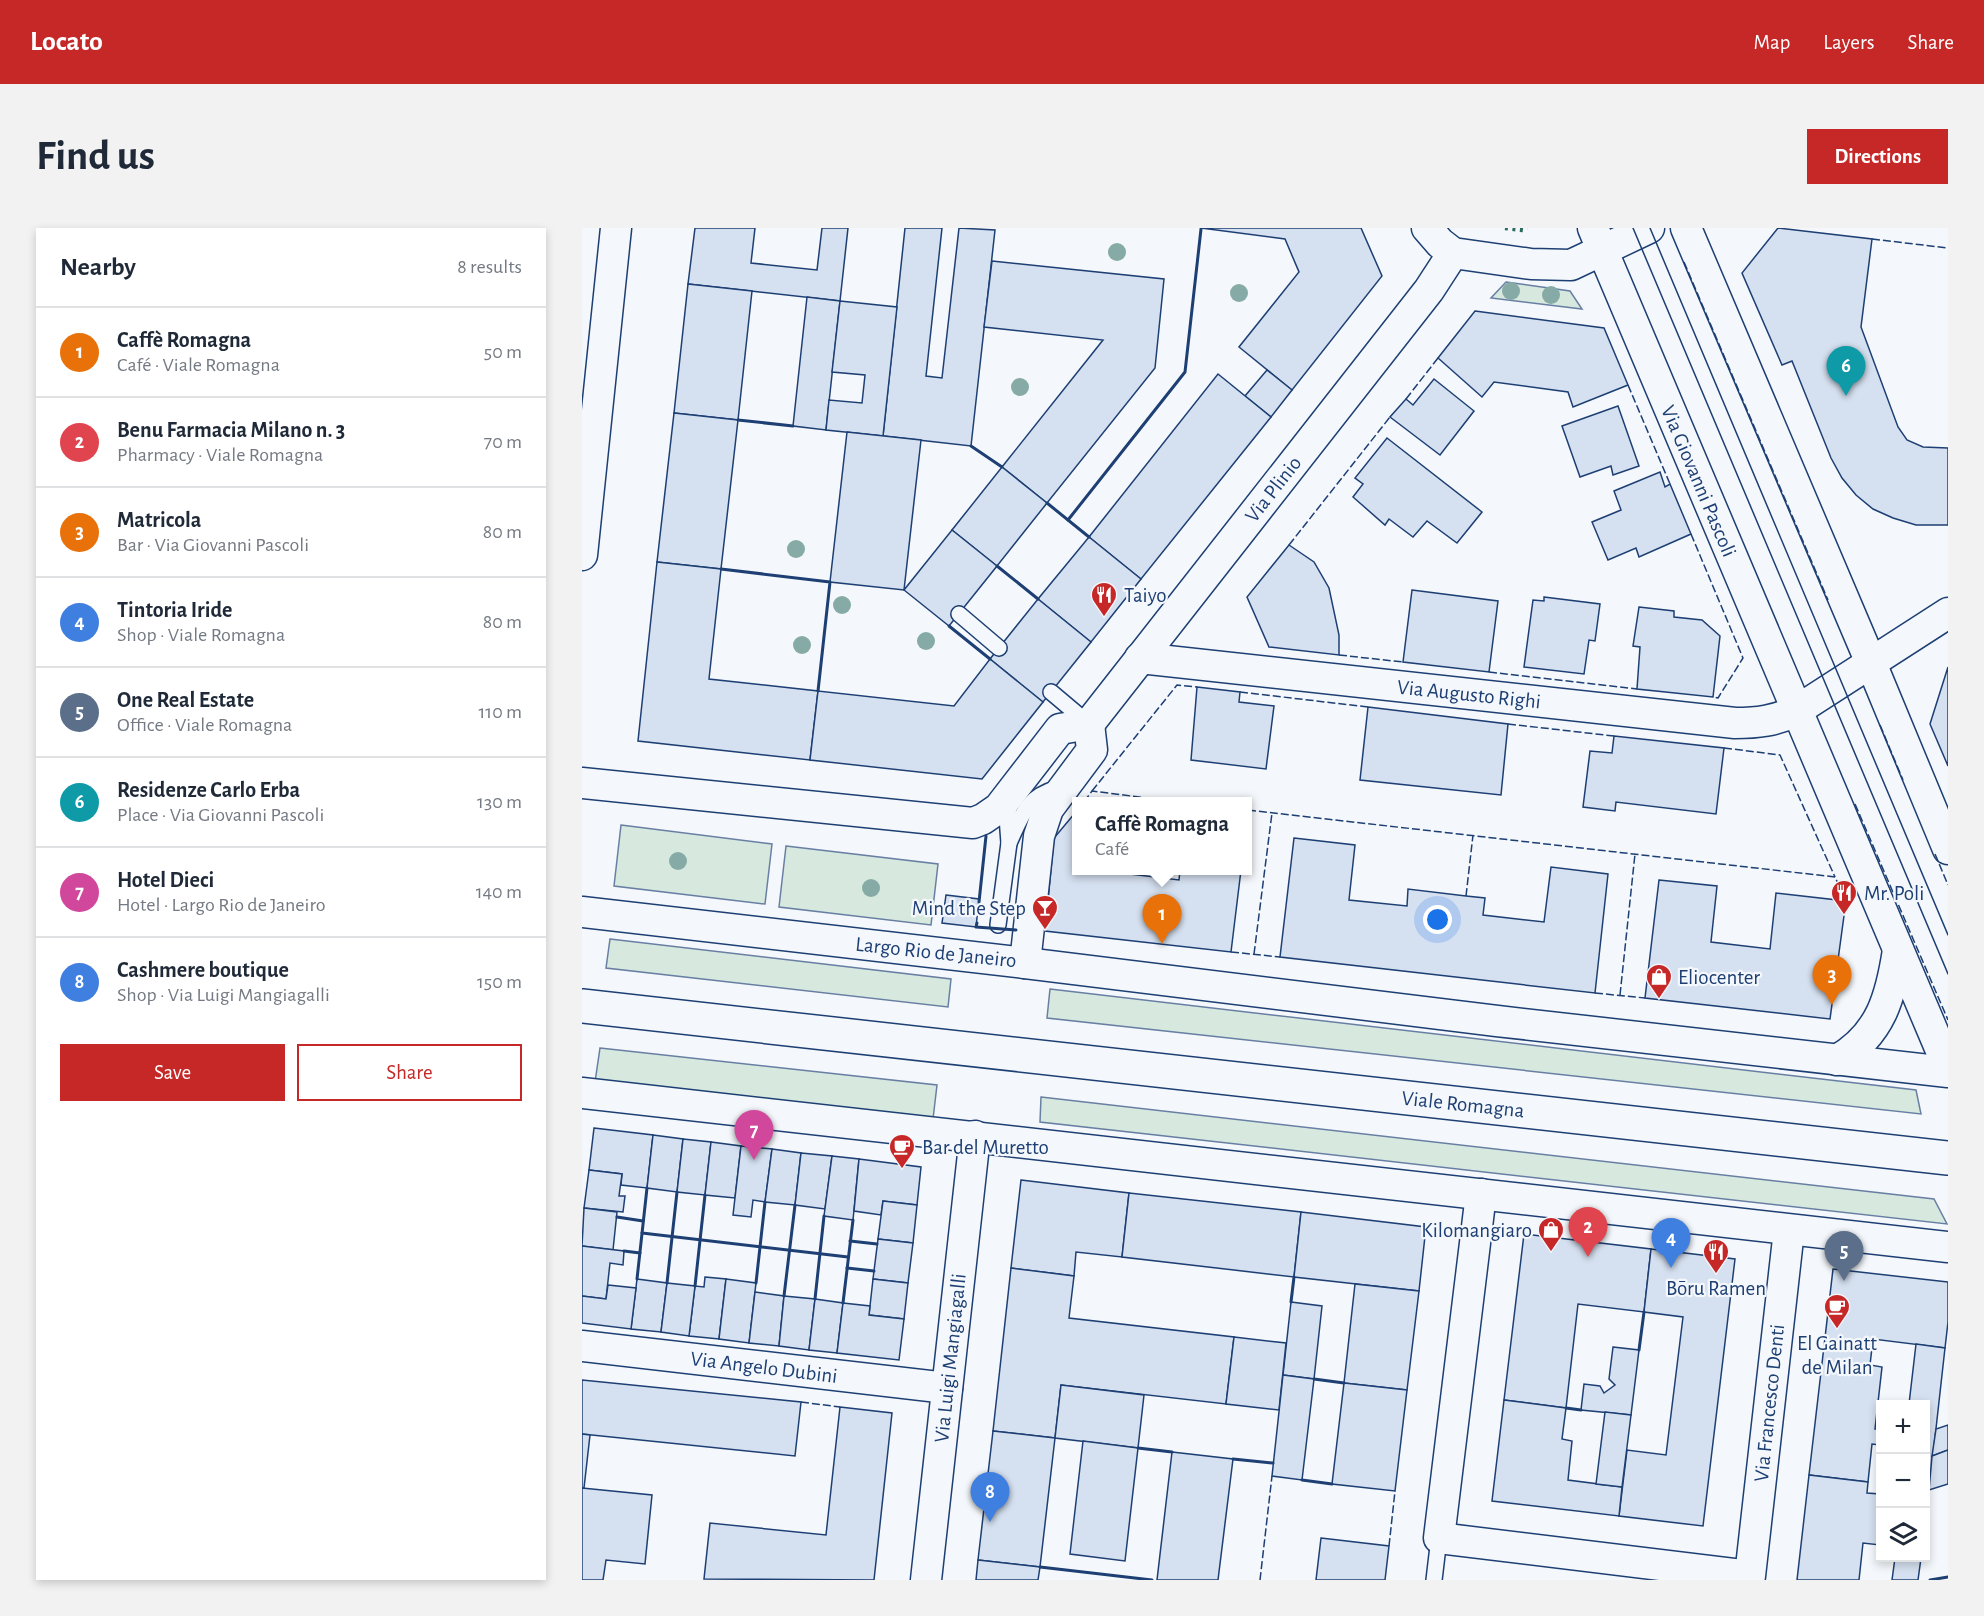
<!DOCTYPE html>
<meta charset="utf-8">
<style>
body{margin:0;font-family:"Alegreya Sans",sans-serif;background:#f2f2f3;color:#1f2937}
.controls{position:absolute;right:18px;bottom:18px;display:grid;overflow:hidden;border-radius:0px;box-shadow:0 3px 9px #0003}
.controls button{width:54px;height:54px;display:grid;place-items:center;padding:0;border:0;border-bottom:2px solid #e0e1e3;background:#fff;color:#1f2937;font:30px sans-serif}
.you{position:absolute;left:856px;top:692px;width:21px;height:21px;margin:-15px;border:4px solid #fff;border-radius:50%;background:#1a73e8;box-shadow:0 0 0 9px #1a73e833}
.badge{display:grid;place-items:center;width:39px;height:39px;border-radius:50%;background:#c62828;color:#fff;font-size:20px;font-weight:700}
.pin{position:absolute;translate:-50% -50px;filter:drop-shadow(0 2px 3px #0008)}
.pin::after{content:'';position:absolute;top:32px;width:21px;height:18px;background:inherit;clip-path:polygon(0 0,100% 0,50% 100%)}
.popup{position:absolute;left:490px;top:569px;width:180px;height:78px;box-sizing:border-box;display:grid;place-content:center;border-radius:0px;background:#fff;filter:drop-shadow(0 2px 4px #0005);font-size:20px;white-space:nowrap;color:#747a83}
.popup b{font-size:22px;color:#1f2937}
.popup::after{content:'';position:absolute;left:50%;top:100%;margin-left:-12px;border:12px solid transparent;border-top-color:#fff}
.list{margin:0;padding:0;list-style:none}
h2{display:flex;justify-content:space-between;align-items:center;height:78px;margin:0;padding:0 24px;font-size:26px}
h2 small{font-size:20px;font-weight:400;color:#747a83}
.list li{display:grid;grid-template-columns:39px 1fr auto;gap:18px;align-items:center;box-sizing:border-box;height:90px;padding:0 24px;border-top:2px solid #e0e1e3}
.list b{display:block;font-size:22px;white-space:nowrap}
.list p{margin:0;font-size:20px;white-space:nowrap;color:#747a83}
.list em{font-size:20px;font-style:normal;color:#747a83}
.actions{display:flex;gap:12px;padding:18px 24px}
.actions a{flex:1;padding:14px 0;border:2px solid #c62828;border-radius:0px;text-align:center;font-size:21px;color:#c62828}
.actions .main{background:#c62828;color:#fff}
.icon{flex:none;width:33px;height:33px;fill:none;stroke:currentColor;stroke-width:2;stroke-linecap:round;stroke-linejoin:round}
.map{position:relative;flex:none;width:1366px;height:1352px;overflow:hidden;border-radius:0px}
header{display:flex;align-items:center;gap:36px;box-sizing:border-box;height:84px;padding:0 30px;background:#c62828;color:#fff}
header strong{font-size:28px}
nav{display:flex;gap:33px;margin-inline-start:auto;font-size:21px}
.intro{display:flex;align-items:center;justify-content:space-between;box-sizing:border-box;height:144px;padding:0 36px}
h1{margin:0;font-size:42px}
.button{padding:15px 27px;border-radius:0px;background:#c62828;color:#fff;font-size:21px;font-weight:700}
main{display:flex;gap:36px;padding:0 36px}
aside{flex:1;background:#fff;border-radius:0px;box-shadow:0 3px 9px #0003}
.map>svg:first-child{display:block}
.green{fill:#d7e8df;stroke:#687fa3;stroke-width:1.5}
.building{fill:#d5e0f0;stroke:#1d3f73;stroke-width:1.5}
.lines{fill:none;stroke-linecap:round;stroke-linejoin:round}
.lane-casing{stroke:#1d3f73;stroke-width:18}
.street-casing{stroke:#1d3f73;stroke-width:33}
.secondary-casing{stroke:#1d3f73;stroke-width:36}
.lane{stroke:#f4f7fb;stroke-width:15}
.street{stroke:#f4f7fb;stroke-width:30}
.secondary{stroke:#f4f7fb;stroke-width:33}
.tram{stroke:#1d3f73;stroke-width:1.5}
.hedge{stroke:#2c6c60;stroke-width:4.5;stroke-dasharray:3 4.5;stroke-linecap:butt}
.fence{stroke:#1d3f73;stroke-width:1.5;stroke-dasharray:8 3;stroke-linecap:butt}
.wall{stroke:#1d3f73;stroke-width:3}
.tree{fill:#86aba6}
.labels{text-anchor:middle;stroke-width:4.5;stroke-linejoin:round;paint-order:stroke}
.street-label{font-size:21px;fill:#1d3f73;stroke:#f4f7fb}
.poi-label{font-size:21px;fill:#1d3f73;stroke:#f4f7fb;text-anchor:start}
</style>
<header>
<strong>Locato</strong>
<nav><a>Map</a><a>Layers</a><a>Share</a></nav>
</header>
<div class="intro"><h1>Find us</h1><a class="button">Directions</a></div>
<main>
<aside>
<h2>Nearby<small>8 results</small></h2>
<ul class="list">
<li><span class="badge" style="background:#e8710a">1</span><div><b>Caffè Romagna</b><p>Café · Viale Romagna</p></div><em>50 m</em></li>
<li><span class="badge" style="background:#e0444e">2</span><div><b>Benu Farmacia Milano n. 3</b><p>Pharmacy · Viale Romagna</p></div><em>70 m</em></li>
<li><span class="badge" style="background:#e8710a">3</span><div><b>Matricola</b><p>Bar · Via Giovanni Pascoli</p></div><em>80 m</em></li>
<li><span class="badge" style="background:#3f7fe0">4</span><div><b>Tintoria Iride</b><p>Shop · Viale Romagna</p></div><em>80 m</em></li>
<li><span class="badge" style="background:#5c6f8a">5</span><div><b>One Real Estate</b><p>Office · Viale Romagna</p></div><em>110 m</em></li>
<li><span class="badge" style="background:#0f9aa8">6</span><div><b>Residenze Carlo Erba</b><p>Place · Via Giovanni Pascoli</p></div><em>130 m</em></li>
<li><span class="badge" style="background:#d1479c">7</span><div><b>Hotel Dieci</b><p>Hotel · Largo Rio de Janeiro</p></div><em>140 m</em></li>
<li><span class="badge" style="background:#3f7fe0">8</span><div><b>Cashmere boutique</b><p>Shop · Via Luigi Mangiagalli</p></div><em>150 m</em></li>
</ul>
<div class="actions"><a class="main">Save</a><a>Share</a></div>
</aside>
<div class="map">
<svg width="1366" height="1352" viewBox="0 0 1366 1352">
<rect width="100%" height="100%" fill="#f4f7fb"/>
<g class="green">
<polygon points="924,54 988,63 1000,81 909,70"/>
<polygon points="39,597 190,616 183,676 32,658"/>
<polygon points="204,618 356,636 349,697 197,679"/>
<polygon points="28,711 369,751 366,779 24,740"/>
<polygon points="468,761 1334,862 1339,886 465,790"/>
<polygon points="18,820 355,857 351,891 13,854"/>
<polygon points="459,869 1352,971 1365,996 458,894"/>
</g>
<g class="building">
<polygon points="113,0 173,0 169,35 235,42 240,0 266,0 258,73 106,56"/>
<polygon points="323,0 360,0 344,148 360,150 377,0 413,2 389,218 301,208"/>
<polygon points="619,0 779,0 800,48 710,162 657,119 717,44 703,11"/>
<polygon points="1196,0 1290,11 1279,99 1316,199 1325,212 1341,219 1366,220 1366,297 1334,297 1311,290 1291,281 1274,267 1260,250 1249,230 1210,133 1200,137 1160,45"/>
<polygon points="410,33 582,51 573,140 465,275 420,239 521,112 402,99"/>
<polygon points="106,56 170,63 156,192 92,185"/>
<polygon points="225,69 258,73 244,202 211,198"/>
<polygon points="258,73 315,79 301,208 244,202 247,172 280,175 283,147 250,144"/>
<polygon points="893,83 1022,100 1046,157 991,179 986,164 912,154 900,169 856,130"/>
<polygon points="685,142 710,162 689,189 663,168"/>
<polygon points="636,146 689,189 559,351 507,309"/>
<polygon points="852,151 892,183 858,227 808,189 824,171 831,177"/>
<polygon points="1036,178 1057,238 1031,247 1029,238 998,249 980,198"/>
<polygon points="92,185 156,192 139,341 75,334"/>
<polygon points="265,204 339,212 322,362 248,354"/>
<polygon points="805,210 900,284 875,315 845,293 831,309 807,291 803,297 771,269 781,256 773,250"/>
<polygon points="420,239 465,275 415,338 370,302"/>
<polygon points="1078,244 1083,259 1088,256 1109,306 1057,329 1054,320 1026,332 1010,294 1039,282 1032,263"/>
<polygon points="370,302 415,338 367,398 322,362"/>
<polygon points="507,309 559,351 509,414 456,371"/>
<polygon points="707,317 732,334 747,360 757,407 757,427 687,419 665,369"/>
<polygon points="75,334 139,341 127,451 236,463 228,532 56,513"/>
<polygon points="830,362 916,373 907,444 821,434"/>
<polygon points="962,369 1018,376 1013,413 1007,412 1002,446 942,439 951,372 962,373"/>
<polygon points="456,371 509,414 461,474 408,431"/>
<polygon points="1057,379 1092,383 1092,389 1120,392 1138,408 1131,469 1055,461 1058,419 1051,418"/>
<polygon points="408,431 461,474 400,551 228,532 236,463 372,478"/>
<polygon points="1366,439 1366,538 1348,496"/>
<polygon points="615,459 658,464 657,474 692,478 684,541 609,532"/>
<polygon points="786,479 926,496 919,567 778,552"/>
<polygon points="1032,508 1142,520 1134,586 1034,574 1033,583 1001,579 1008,523 1030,525"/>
<polygon points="493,585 494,585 494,642 532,642 532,644 597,652 598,642 659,642 649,724 463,703 472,610"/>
<polygon points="712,610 773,617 767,672 825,678 826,661 884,668 903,670 901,687 962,694 969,639 1026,646 1013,765 698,729"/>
<polygon points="1077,652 1135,658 1129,714 1188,721 1194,665 1264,673 1248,791 1063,770"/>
<polygon points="364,667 397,671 394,699 360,695"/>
<polygon points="12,900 71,907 65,960 39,957 40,946 7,942"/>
<polygon points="71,907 101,911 95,964 65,960"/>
<polygon points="101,911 129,914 123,967 95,964"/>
<polygon points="129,914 159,918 153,970 123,967"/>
<polygon points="159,918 190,921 183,974 171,972 169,989 151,987"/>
<polygon points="190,921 219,925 213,977 183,974"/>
<polygon points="219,925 250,928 243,981 213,977"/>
<polygon points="250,928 277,931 271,992 242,988"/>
<polygon points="277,931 339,939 335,977 301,973 299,987 272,983"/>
<polygon points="7,942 40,946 37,968 43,968 41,984 2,980"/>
<polygon points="439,952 547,965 540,1029 494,1024 492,1048 429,1040"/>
<polygon points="547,965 719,984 712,1049 540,1029"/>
<polygon points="301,973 335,977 331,1015 296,1011"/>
<polygon points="2,980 35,984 31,1022 0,1018"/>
<polygon points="719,984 844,999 837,1063 712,1049"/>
<polygon points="942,1006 1069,1021 1062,1084 996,1076 984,1180 922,1172"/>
<polygon points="296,1011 331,1015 326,1055 291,1051"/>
<polygon points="0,1018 42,1023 41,1037 28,1035 24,1071 0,1068"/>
<polygon points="1069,1021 1153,1031 1121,1298 1037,1288 1045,1222 1084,1227 1101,1089 1062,1084"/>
<polygon points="429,1040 492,1048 487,1090 652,1109 644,1176 479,1157 473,1210 411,1203"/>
<polygon points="1251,1041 1366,1054 1366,1094 1363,1120 1291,1111 1288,1137 1300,1139 1293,1201 1298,1201 1298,1217 1290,1216 1286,1254 1227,1247"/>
<polygon points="123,1049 144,1051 137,1111 107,1108 113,1058 122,1059"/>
<polygon points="55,1051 85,1055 79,1104 49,1101"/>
<polygon points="144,1051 174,1055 167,1115 137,1111"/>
<polygon points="291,1051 326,1055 322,1091 287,1087"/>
<polygon points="85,1055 113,1058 107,1108 79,1104"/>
<polygon points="773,1056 837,1063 825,1162 762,1155"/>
<polygon points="26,1057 54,1060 49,1101 0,1095 0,1068 24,1071"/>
<polygon points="173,1064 202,1068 197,1118 167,1115"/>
<polygon points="202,1068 233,1071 227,1122 197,1118"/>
<polygon points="233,1071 261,1075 255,1125 227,1122"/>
<polygon points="709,1074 740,1078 732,1151 701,1147"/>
<polygon points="261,1075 288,1078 287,1087 322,1091 317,1132 255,1125"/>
<polygon points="652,1109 704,1115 697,1182 644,1176"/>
<polygon points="1334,1116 1363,1120 1346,1272 1344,1272 1344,1176 1327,1176"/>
<polygon points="1031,1119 1057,1122 1049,1187 999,1182 1002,1156 1018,1158 1022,1165 1033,1157 1027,1151"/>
<polygon points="701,1147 732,1151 720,1252 690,1248"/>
<polygon points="0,1152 219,1174 213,1228 0,1206"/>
<polygon points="762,1155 825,1162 813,1263 750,1256"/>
<polygon points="479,1157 562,1167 556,1220 473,1210"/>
<polygon points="922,1172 984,1180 980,1211 990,1213 986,1252 1040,1259 1037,1288 910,1273"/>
<polygon points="258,1179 310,1185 292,1352 122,1351 128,1295 244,1307"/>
<polygon points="1023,1184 1049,1187 1040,1259 1014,1256"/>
<polygon points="1366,1197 1366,1222 1350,1228 1354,1201"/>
<polygon points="411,1203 473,1210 458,1339 396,1332"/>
<polygon points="0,1206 8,1207 2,1260 0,1260"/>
<polygon points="501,1213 556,1220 543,1333 488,1326"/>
<polygon points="1366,1222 1366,1256 1347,1262 1350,1228"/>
<polygon points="590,1224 651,1231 636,1352 575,1352"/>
<polygon points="1227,1247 1286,1254 1285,1265 1298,1266 1298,1317 1281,1315 1277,1352 1215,1352"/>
<polygon points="0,1260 70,1267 63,1336 24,1332 21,1352 0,1352"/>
<polygon points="739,1310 807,1318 803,1352 734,1352"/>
<polygon points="1313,1330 1339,1330 1336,1352 1310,1352"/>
<polygon points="396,1332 458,1339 456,1352 394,1352"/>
</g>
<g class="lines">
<defs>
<g id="lane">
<polyline points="377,386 417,420"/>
<polyline points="469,464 507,496"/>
<path d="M427,615c13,-28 17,-46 49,-55"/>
<polyline points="416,697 427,615 425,589 429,572"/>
<polyline points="852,1352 857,1310"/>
</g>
<g id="street">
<polyline points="845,0 858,15 871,25 949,36 989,37 1067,0"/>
<polyline points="1011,0 1366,839"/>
<polyline points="1104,0 1289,435 1366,621"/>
<polyline points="0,327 34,0"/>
<path d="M558,430l595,65c22,0 40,-2 61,-12l152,-98"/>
<polyline points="507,496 847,62 871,25"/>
<polyline points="0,555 391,595 401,591 417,580 478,501 507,496"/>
<polyline points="0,684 443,735 915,793 1366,844"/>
<polyline points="443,735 457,608 466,581 510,522 507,496"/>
<path d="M1255,832c44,-25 54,-64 61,-110"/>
<polyline points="0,865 1366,1019"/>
<polyline points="899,966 857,1310 1168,1348 1207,1002"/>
<polyline points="0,1118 365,1160"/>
<polyline points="344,1352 393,908"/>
</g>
<polyline id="secondary" points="0,778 1366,930"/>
</defs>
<use href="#lane" class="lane-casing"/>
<use href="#street" class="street-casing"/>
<use href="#secondary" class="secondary-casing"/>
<use href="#lane" class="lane"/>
<use href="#street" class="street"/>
<use href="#secondary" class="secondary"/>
<g class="tram">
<polyline points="1051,0 1366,746"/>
<polyline points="1068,0 1366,707"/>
</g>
<polyline class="hedge" points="923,0 941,2 945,0"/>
<g class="fence">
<polyline points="1290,11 1366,20"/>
<polyline points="1102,34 1246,372"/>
<polyline points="1046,157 1088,256"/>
<polyline points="824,171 856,130"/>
<polyline points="1109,306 1161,430 1136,470 1131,469"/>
<polyline points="707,317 808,189"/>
<polyline points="757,427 821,434"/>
<polyline points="907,444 1055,461"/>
<polyline points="658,464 786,479"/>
<polyline points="926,496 1032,508"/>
<polyline points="1298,497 1321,552"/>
<polyline points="1142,520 1198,527 1253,649"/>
<polyline points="510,563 595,457 615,459"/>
<polyline points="502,574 510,563 596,574"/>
<polyline points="1273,576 1366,792"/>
<polyline points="666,582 1253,649 1264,673"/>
<polyline points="1353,626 1366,657"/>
<polyline points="884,668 891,607"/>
<polyline points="649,724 698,729"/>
<polyline points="672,726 690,585"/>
<polyline points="1013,765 1063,770"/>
<polyline points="1038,767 1053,626"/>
<polyline points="219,1174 258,1179"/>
<polyline points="807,1318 813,1263"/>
<polyline points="678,1352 690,1248"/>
</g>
<g class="wall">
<polyline points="156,192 211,198"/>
<polyline points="389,218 420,239"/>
<polyline points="465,275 507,309"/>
<polyline points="486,292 603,144 619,1"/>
<polyline points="415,338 456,371"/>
<polyline points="139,341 248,354 236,463"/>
<polyline points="367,398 408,431"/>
<polyline points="397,674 404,608"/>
<polyline points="395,695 394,699 434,702"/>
<polyline points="35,989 61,993"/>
<polyline points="60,1005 266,1029"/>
<polyline points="268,1013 295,1016"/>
<polyline points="42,1023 58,1025"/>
<polyline points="265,1040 292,1043"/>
<polyline points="55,1051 65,960"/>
<polyline points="85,1055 95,964"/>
<polyline points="174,1055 183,974"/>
<polyline points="113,1058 123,967"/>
<polyline points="202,1068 213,977"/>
<polyline points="233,1071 242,988"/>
<polyline points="709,1074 712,1049"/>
<polyline points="261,1075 271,992"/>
<polyline points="1057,1122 1062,1084"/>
<polyline points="732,1151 762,1155"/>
<polyline points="984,1180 999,1182"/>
<polyline points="556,1220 590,1224"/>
<polyline points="651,1231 691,1235"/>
<polyline points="720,1252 750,1256"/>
<polyline points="458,1339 570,1352"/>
<polyline points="1348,1352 1366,1349"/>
</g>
</g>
<g class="tree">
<circle cx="535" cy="24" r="9"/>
<circle cx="929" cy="63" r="9"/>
<circle cx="657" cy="65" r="9"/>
<circle cx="969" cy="67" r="9"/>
<circle cx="438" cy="159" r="9"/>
<circle cx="214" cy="321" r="9"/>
<circle cx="260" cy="377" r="9"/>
<circle cx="344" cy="413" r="9"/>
<circle cx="220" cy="417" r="9"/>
<circle cx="96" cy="633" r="9"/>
<circle cx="289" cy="660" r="9"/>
</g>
<defs>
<symbol id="restaurant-pin" viewBox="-11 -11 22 30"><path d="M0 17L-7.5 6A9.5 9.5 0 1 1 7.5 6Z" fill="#c62828" stroke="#f4f7fb"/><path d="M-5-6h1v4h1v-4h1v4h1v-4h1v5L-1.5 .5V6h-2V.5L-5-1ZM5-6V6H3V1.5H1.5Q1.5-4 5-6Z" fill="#fff"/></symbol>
<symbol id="bar-pin" viewBox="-11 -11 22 30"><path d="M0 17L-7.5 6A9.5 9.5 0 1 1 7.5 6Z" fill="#c62828" stroke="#f4f7fb"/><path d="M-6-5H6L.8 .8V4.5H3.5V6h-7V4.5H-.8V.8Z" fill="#fff"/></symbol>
<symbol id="shop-pin" viewBox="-11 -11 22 30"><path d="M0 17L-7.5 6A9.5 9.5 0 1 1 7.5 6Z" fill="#c62828" stroke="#f4f7fb"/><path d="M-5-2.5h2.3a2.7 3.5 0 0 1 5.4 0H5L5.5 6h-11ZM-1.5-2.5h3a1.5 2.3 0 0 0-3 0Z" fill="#fff"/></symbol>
<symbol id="cafe-pin" viewBox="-11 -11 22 30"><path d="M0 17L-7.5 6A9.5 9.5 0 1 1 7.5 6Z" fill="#c62828" stroke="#f4f7fb"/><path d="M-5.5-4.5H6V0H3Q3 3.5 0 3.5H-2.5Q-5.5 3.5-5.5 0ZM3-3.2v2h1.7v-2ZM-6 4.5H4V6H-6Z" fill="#fff"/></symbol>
</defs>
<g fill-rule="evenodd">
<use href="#restaurant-pin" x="507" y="352" width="30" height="40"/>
<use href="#restaurant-pin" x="1247" y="650" width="30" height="40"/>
<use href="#bar-pin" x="448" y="665" width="30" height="40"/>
<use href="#shop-pin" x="1062" y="734" width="30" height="40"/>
<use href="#cafe-pin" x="305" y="904" width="30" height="40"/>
<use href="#shop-pin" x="954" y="987" width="30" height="40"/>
<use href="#restaurant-pin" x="1119" y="1009" width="30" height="40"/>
<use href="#cafe-pin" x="1240" y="1064" width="30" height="40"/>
</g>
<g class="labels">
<g class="street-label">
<text transform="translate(1117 253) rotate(67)" y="7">Via Giovanni Pascoli</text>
<text transform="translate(691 261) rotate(-52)" y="7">Via Plinio</text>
<text transform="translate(887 466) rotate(6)" y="7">Via Augusto Righi</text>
<text transform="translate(354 724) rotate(6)" y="7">Largo Rio de Janeiro</text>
<text transform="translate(881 876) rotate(6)" y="7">Viale Romagna</text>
<text transform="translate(368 1130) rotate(-84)" y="7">Via Luigi Mangiagalli</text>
<text transform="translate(182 1139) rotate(7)" y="7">Via Angelo Dubini</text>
<text transform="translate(1187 1175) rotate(-84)" y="7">Via Francesco Denti</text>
</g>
<g class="poi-label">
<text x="542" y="374">Taiyo</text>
<text x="1282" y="672">Mr. Poli</text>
<text x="444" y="687" text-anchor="end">Mind the Step</text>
<text x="1096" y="756">Eliocenter</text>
<text x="340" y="926">Bar del Muretto</text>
<text x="950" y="1009" text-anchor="end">Kilomangiaro</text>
<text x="1134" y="1067" text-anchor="middle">Bōru Ramen</text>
<text x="1255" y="1122" text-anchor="middle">El Gainatt<tspan x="1255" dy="24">de Milan</tspan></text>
</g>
</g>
</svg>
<div class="controls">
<button>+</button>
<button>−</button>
<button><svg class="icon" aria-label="layers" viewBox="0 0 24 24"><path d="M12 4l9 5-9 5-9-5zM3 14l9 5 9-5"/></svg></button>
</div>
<div class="you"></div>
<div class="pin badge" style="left:580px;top:716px;background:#e8710a">1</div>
<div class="popup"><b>Caffè Romagna</b>Café</div>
<div class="pin badge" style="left:1006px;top:1029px;background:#e0444e">2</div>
<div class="pin badge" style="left:1250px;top:777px;background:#e8710a">3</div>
<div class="pin badge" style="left:1089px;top:1040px;background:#3f7fe0">4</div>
<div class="pin badge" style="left:1262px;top:1053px;background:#5c6f8a">5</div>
<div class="pin badge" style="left:1264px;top:168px;background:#0f9aa8">6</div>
<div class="pin badge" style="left:172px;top:932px;background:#d1479c">7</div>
<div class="pin badge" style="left:408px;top:1294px;background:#3f7fe0">8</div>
</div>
</main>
